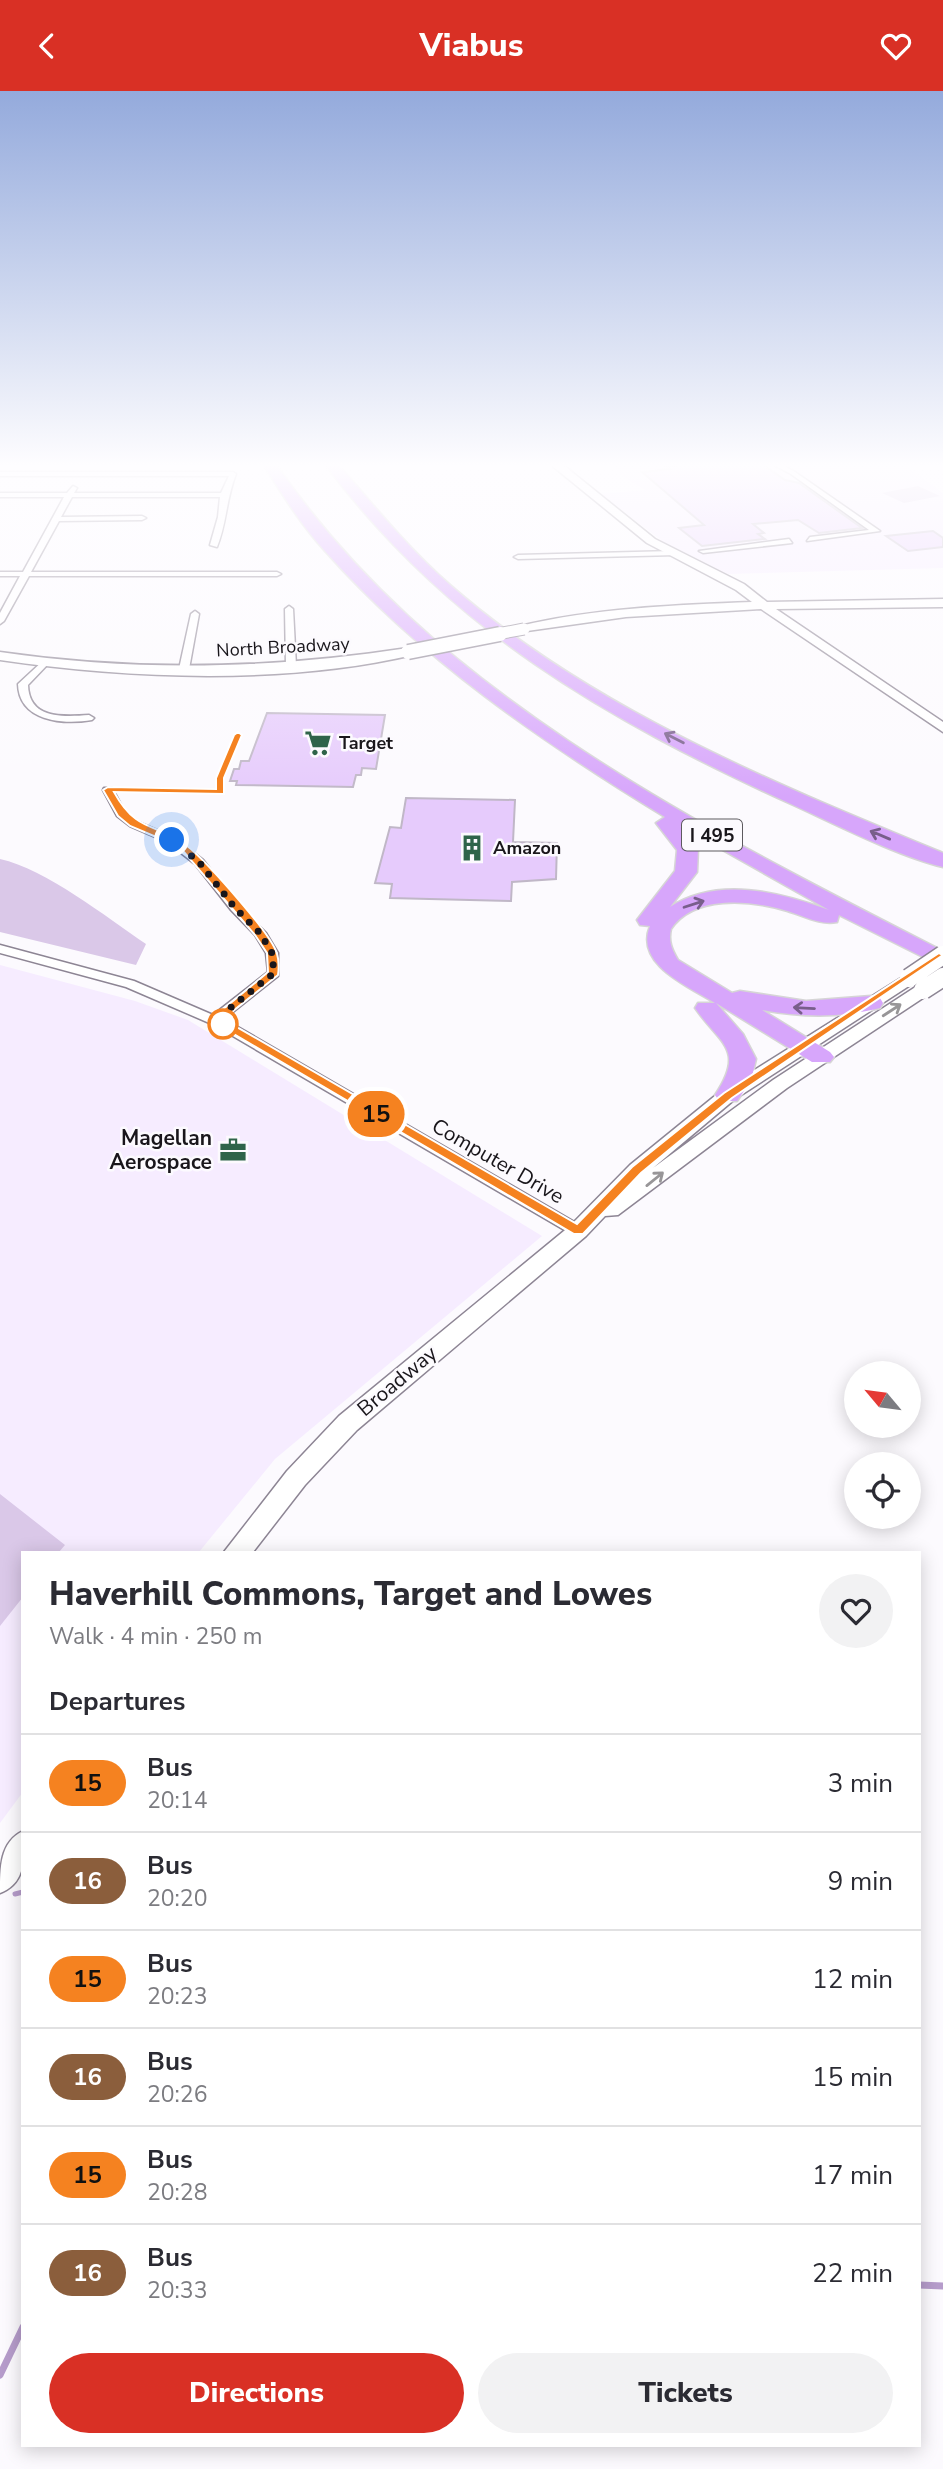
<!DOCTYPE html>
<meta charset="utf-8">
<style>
:root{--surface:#fff;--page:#f2f2f3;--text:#2b2b33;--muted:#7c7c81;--line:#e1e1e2;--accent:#d93025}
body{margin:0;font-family:"Nunito Sans",sans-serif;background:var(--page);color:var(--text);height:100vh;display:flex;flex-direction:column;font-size:26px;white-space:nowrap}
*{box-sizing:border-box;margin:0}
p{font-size:23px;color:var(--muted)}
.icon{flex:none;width:38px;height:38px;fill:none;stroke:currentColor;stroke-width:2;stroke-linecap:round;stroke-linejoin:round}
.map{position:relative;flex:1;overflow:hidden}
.drawer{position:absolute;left:21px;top:1460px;width:900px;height:896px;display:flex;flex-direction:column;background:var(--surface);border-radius:0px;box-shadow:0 4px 18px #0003}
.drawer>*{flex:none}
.badge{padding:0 14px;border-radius:23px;font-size:24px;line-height:46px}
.needle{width:46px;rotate:299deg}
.buttons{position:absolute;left:844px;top:1270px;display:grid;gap:14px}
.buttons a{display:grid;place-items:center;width:77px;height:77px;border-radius:50%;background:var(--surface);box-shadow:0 4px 18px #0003;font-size:35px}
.you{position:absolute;width:35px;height:35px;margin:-18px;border:5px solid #fff;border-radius:50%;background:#1a73e8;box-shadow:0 0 0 10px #1a73e833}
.map>.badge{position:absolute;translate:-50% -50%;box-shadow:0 0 0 4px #fff}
h2{padding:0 28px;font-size:26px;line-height:63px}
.round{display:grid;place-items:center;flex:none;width:74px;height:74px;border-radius:37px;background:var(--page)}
.overview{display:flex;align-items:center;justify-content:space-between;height:119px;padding:0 28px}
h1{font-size:33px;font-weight:800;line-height:52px}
.cta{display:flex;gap:14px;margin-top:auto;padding:14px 28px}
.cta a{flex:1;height:80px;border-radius:42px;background:var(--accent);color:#fff;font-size:28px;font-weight:800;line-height:80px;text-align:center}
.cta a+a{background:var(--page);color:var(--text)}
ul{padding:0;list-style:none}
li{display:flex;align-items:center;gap:21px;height:98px;padding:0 28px;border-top:2px solid var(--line)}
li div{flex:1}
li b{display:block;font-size:26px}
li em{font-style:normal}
li .badge{min-width:77px;font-weight:700;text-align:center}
header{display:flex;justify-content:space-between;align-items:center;height:91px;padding:0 28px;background:var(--accent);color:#fff;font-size:32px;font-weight:800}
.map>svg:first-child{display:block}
.built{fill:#f6ecff}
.green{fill:#dac8e8}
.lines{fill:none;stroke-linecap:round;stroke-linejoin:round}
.stream-far1{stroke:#b69ccb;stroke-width:5}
.stream{stroke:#b69ccb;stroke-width:7}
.building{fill:#e6cbfc;stroke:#c0b7c7;stroke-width:2}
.street-casing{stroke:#8d8594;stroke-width:3}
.secondary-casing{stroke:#8d8594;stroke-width:3}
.highway-casing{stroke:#d6d5d6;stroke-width:3}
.street{fill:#fff;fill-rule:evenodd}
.secondary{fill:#fff;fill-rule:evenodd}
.highway{fill:#d7a6fb;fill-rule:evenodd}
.secondary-bridge-far2-casing{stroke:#8d8594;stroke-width:13;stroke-linecap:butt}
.secondary-bridge-far1-casing{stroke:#8d8594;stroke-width:17;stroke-linecap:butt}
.secondary-bridge-casing{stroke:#8d8594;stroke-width:21;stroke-linecap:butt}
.secondary-bridge-far2{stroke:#fff;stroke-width:11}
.secondary-bridge-far1{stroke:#fff;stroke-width:14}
.secondary-bridge{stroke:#fff;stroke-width:18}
.oneway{stroke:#785e8b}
.oneway2{stroke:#989698}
.line{fill:#f58220;stroke:#fff;stroke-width:2}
.walk{stroke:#19161b;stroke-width:7;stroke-dasharray:0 12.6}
.stop-dot{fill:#fff;stroke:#f58220;stroke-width:3.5}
.labels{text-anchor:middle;stroke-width:5;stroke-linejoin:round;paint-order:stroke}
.far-street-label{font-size:18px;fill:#19161b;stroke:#fcfafe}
.far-poi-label{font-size:18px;font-weight:bold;fill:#19161b;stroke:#fcfafe;text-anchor:start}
.shield{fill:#fcfafe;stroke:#5d5a5f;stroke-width:2}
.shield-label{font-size:19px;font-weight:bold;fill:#19161b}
.poi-label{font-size:21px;font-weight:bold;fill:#19161b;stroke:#fcfafe;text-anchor:end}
.street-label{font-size:21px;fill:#19161b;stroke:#fcfafe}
</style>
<header><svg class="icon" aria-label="back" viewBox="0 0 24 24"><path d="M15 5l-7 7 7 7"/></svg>Viabus<svg class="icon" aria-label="heart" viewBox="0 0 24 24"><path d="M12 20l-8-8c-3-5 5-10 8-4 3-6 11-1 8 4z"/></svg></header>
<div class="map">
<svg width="943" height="2378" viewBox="0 0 943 2378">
<rect width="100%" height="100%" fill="#fcfafe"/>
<path class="built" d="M 612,373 L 903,373 L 943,402 L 943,477 L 728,483 L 665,452 L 600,403 L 645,399 L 622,385 Z
M 0,874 L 135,910 L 188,929 L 542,1145 L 275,1368 L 199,1461 L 23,1461 L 23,1701 L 0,1732 Z"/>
<path class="green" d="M 918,395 L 940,405 L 904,412 L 882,402 Z
M 0,768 C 46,778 106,826 146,853 L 136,874 L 0,841 Z
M 0,1403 L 65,1454 L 59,1461 L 23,1461 L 23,1506 L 0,1535 Z"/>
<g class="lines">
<path class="stream-far1" d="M 15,1803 L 23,1801"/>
<path class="stream" d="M 919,2194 L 943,2195
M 0,2284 L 23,2236"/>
</g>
<path class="building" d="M 674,373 L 762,373 L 785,389 L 799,392 L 862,437 L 819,442 L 798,429 L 753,433 L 764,442 L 758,443 L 765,448 L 702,455 L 679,437 L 704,434 L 642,381 L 670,378 L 667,376 L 676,375 Z
M 933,440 L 943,447 L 943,456 L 908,460 L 886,445 Z
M 267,622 L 385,624 L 376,678 L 362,677 L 361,684 L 356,684 L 353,696 L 236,694 L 237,690 L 230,690 L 234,678 L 239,678 L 241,670 L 249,670 Z
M 406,707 L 515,709 L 513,751 L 557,752 L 556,788 L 512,791 L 511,810 L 390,807 L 392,793 L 375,792 L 390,736 L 401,737 Z"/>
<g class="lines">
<g class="street-casing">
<path id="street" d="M 772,373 L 781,373 L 795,381 L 880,440 L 807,450 L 810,446 L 869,439 L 791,383 Z
M 0,381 L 233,381 L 236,383 C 226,408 227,431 217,456 L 210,454 L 218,426 L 220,406 L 72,406 L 61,426 L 142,425 L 146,427 L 142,429 L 59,430 L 31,481 L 277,481 L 281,483 L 277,485 L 29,485 L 4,530 L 0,533 L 0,522 L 20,485 L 0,485 L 0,481 L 23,481 L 64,406 L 0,406 L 0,402 L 67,402 L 73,395 L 77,397 L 74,402 L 221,402 L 229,385 L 0,385 Z
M 789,448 L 792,452 L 703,462 L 699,460 Z
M 673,460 L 676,464 L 518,468 L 514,466 L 518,464 Z
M 289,515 L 293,518 L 296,575 L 291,578 L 286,575 L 285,518 Z
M 195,520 L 199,523 L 189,578 L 184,581 L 179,578 L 191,523 Z
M 45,568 L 50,571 L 28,594 C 29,628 62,626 89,624 L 94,627 L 92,629 C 62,634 19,630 18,593 Z
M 104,697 L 112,697 L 125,721 L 138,731 L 175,747 L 203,769 L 239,815 L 266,842 L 278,862 L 278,885 L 224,928 L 583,1136 L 586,1140 L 583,1144 L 573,1144 L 214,934 L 126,896 L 0,862 L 0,854 L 134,890 L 213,924 L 268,881 L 266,862 L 255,844 L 231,819 L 195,773 L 167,751 L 130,735 L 117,725 L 103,699 Z"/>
</g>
<g class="secondary-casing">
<path id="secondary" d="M 550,373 L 562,373 L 655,448 L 744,493 L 767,511 L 943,508 L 943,516 L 776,518 L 943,631 L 943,641 L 761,518 L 626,526 L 520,541 L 520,535 C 595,517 675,514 752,511 L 736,499 L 647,452 Z
M 408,557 L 413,558 L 413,564 C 284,594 130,588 0,569 L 0,561 C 137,581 271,578 408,557 Z
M 909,882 L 918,887 L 915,891 L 735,1008 L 653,1077 L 773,989 L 917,895 L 929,895 L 932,899 L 929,903 L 787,997 L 618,1124 L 605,1125 L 586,1145 L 357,1339 L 305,1394 L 253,1461 L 224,1461 L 287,1380 L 339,1325 L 570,1135 L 630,1074 L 721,1000 Z
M 23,1740 C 23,1765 28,1791 0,1802 C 0,1776 0,1751 23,1740 Z"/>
</g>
<g class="highway-casing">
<path id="highway" d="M 263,373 L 276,373 C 431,602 703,737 943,860 L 943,876 L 839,824 L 837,831 C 820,835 800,823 784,819 C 749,809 694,804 671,838 C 668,850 672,859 678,869 L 732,902 L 740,900 L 806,910 L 871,905 L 880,907 L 883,912 L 880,917 C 842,927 800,926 762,919 L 830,961 L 834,966 L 830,971 L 812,971 L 716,912 L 743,943 L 756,968 L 751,990 L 737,1010 L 719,1010 L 715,1004 C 746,958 720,953 695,917 L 698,912 L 715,912 C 690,896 634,874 650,835 L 640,834 L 637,829 L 675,780 L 677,759 L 656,732 L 665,726 C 542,651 421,568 325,460 C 301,434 282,403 263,373 ZM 680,735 L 829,819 C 779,801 718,785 670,816 L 697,781 L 698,758 Z
M 325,373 L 338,373 C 374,415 409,458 450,494 C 592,618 771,691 943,762 L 943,776 C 897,765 835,733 791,713 C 607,629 448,538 325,373 Z"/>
</g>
<use href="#street" class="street"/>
<use href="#secondary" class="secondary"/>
<use href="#highway" class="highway"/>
<g class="secondary-bridge-far2-casing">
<path id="secondary-bridge-far2" d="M 492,544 L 524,538"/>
</g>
<g class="secondary-bridge-far1-casing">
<path id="secondary-bridge-far1" d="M 408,561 L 500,543"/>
</g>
<g class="secondary-bridge-casing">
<path id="secondary-bridge" d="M 909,887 L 943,864
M 923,899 L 943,886"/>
</g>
<use href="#secondary-bridge-far2" class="secondary-bridge-far2"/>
<use href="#secondary-bridge-far1" class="secondary-bridge-far1"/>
<use href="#secondary-bridge" class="secondary-bridge"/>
</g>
<defs><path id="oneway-shaft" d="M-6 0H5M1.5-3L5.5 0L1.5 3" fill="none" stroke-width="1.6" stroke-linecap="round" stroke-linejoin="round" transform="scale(1.75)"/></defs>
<g class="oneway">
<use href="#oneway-shaft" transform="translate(674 647) rotate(-153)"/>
<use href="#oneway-shaft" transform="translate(880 744) rotate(-157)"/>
<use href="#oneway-shaft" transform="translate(694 813) rotate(-18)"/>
<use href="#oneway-shaft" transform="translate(804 917) rotate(-177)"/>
</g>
<g class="oneway2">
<use href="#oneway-shaft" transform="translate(892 919) rotate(-33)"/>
<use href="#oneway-shaft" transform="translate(655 1088) rotate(-39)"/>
</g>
<linearGradient id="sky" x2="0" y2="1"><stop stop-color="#94aadc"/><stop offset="0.53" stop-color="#fefdff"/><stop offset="1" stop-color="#fefdff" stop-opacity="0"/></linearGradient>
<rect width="943" height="706" fill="url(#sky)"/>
<path class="line" d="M 238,641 L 242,644 L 224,687 L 224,703 L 114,701 C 139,746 160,730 191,758 C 209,774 272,843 277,863 C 279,869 279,879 278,884 L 223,928 L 577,1133 L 632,1076 L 724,1002 L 939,862 L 943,864 L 732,1007 L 641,1082 L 583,1143 L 574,1143 L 210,929 L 268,881 L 267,862 L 255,844 L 184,761 L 168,751 L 130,735 L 118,725 L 103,699 L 108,696 L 216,698 L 216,687 L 234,644 Z"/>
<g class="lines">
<path class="walk" d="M 172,749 L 199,771 L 235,817 L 260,842 L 272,862 L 274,882 L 215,929 L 223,933"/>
</g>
<defs>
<g id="supermarket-bare" transform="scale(2.1)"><path d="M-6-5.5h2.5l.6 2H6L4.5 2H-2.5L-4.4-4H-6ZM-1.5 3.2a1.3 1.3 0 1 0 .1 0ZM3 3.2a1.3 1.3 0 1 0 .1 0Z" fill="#2f644a" stroke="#fcfafe" stroke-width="2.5" paint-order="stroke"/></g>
<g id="building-bare" transform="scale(2.1)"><path d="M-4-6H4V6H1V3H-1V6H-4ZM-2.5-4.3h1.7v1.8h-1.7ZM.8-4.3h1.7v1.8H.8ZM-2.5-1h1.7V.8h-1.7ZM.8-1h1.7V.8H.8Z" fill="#2f644a" stroke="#fcfafe" stroke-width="2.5" paint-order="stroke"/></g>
<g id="office-bare" transform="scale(2.1)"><path d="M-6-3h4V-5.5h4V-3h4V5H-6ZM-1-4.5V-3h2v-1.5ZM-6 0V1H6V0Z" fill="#2f644a" stroke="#fcfafe" stroke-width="2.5" paint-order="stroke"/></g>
</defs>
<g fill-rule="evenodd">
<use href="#supermarket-bare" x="318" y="652"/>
<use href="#building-bare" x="472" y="757"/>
<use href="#office-bare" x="233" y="1059"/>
</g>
<circle class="stop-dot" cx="223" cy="933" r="14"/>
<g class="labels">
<g class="far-street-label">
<text transform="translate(283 556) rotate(-3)" y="6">North Broadway</text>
</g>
<g class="far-poi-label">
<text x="339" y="658">Target</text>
<text x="493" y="763">Amazon</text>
</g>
<rect class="shield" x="682" y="728.5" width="60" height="31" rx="5"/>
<g class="shield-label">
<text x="712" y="751">I 495</text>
</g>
<g class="poi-label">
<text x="212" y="1054">Magellan<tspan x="212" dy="24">Aerospace</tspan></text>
</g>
<g class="street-label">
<text transform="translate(498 1070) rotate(30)" y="7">Computer Drive</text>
<text transform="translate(397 1290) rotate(-40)" y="7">Broadway</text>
</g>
</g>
</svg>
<div class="buttons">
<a><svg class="needle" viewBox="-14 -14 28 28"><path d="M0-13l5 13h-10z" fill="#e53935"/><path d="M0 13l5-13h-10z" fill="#7c7c81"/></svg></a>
<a><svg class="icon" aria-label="locate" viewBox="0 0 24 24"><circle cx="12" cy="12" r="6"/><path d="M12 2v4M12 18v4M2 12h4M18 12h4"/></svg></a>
</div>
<div class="you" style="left:172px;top:749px"></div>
<b class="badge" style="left:376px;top:1023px;background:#f58220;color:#111">15</b>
<section class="drawer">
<div class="overview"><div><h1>Haverhill Commons, Target and Lowes</h1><p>Walk · 4 min · 250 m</p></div><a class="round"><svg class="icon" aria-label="heart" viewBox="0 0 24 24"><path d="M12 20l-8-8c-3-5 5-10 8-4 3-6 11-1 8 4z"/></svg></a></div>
<h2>Departures</h2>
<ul>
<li><span class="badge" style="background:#f58220;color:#111">15</span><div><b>Bus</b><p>20:14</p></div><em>3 min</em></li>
<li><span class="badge" style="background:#8b5e3c;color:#fff">16</span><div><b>Bus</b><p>20:20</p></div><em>9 min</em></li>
<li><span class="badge" style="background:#f58220;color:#111">15</span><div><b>Bus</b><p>20:23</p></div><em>12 min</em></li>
<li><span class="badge" style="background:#8b5e3c;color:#fff">16</span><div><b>Bus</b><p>20:26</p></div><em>15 min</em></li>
<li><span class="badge" style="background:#f58220;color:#111">15</span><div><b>Bus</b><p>20:28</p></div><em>17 min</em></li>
<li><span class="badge" style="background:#8b5e3c;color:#fff">16</span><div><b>Bus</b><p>20:33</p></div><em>22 min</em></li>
</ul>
<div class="cta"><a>Directions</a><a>Tickets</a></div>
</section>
</div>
